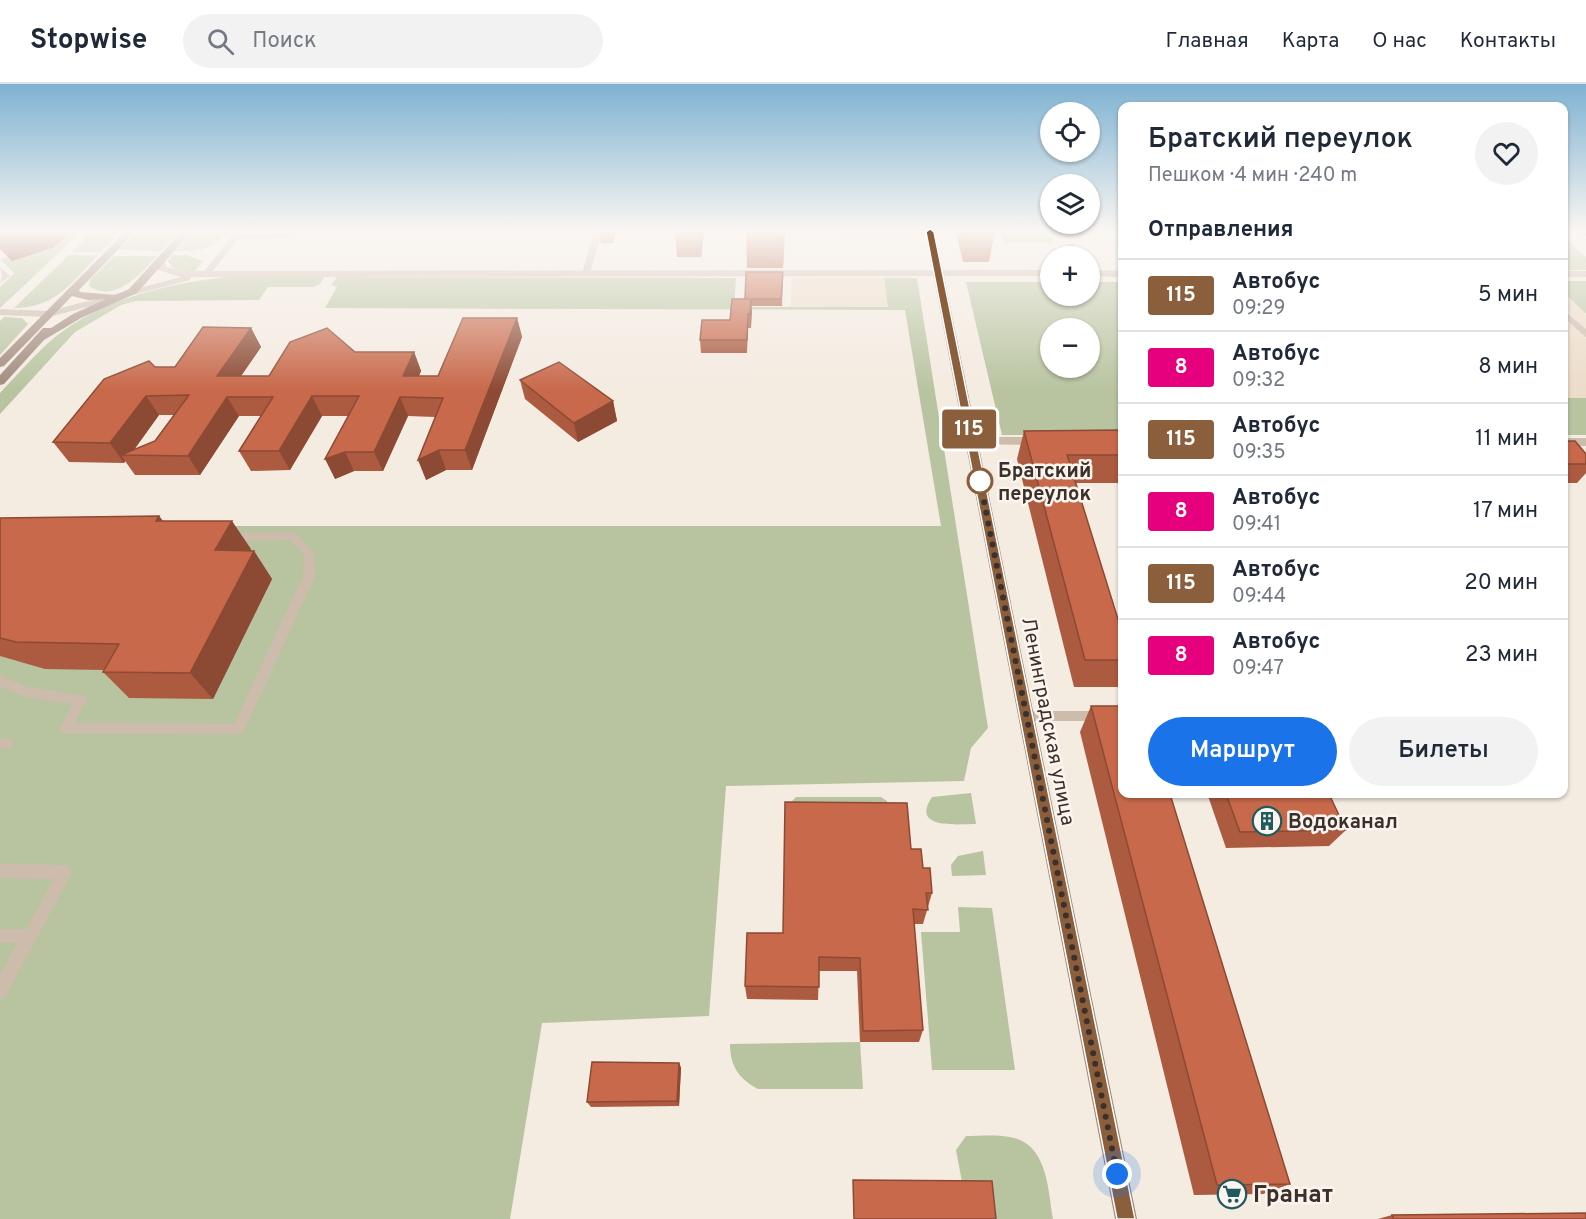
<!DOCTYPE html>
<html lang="ru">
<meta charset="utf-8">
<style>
:root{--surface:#fff;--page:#f2f2f3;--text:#1f2937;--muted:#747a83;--line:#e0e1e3;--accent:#1a73e8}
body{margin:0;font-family:Overpass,sans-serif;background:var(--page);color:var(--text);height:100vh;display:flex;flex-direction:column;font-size:22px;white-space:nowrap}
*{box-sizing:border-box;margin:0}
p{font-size:20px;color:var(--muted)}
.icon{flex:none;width:33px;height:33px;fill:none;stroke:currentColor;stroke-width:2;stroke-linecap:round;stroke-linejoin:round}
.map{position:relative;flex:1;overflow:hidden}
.drawer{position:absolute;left:1118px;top:18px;width:450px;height:696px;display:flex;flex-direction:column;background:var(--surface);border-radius:12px;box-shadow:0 2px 4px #0004}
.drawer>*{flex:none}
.badge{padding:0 12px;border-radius:4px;font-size:21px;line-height:39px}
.tools{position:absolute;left:1040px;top:18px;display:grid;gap:12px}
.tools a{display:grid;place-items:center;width:60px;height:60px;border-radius:50%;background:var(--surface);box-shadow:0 2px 4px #0004;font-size:30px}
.you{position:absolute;width:30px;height:30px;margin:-15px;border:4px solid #fff;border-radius:50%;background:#1a73e8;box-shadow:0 0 0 9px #1a73e833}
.map>.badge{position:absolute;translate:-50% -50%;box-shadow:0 0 0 3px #fff}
h2{padding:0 30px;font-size:22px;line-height:54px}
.round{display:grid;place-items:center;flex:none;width:63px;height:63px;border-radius:32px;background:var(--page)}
.summary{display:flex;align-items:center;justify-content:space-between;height:102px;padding:0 30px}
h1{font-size:28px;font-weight:600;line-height:45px}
.cta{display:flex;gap:12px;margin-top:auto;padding:12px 30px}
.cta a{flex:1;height:69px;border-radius:36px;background:var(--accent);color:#fff;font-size:24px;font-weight:600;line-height:69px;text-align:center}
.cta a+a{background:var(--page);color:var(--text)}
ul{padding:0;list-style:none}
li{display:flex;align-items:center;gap:18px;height:72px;padding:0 30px;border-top:2px solid var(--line)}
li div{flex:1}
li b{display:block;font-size:22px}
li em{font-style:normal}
li .badge{min-width:66px;font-weight:700;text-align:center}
header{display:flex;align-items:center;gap:36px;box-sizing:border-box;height:84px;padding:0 30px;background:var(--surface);border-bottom:2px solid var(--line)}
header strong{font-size:28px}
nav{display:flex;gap:33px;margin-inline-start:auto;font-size:21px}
.search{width:420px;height:54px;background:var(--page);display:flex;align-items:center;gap:15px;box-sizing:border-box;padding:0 21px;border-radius:33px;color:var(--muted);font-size:22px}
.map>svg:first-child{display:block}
.green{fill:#b8c4a0;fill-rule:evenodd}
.plaza{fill:#ecdcc8}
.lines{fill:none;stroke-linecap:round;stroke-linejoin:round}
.lane{fill:#cdbbac;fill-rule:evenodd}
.street{fill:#cdbbac;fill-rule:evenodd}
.secondary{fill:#a18a7d;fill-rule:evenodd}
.wall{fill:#ac5a40;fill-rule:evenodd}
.shaded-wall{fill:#8c4a34}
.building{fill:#c8694b;stroke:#8c4a34;stroke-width:1.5}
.line{fill:#8b5e3c;stroke:#fff;stroke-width:1.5}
.walk{stroke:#3b302b;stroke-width:6;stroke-dasharray:0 10.8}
.stop-dot{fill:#fff;stroke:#8b5e3c;stroke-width:3}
.labels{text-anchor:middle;stroke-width:5;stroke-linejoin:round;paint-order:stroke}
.stop-label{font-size:20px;font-weight:bold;fill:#3b302b;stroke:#fbf5ee;text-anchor:start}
.street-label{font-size:20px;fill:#3b302b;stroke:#fbf5ee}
.poi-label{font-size:20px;font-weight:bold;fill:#3b302b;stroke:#fbf5ee;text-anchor:start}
.near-poi-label{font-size:24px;font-weight:bold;fill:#3b302b;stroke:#fbf5ee;text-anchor:start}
</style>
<header>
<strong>Stopwise</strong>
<div class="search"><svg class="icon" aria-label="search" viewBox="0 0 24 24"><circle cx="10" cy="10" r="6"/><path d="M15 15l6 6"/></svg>Поиск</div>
<nav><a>Главная</a><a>Карта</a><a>О нас</a><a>Контакты</a></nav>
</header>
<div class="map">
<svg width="1586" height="1135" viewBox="0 0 1586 1135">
<rect width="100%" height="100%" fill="#f4ebe1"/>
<path class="green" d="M 71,148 L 81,148 L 0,224 L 0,203 L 14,189 L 0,175 L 54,163 Z
M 137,148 L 179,148 L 161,167 L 118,166 Z
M 192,148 L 228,148 C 213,166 198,167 175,167 Z
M 1000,148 C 1016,148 1048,141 1055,159 L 1004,159 Z
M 90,150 L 110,150 L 113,155 L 101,168 L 72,168 Z
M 1563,152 L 1586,173 L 1586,186 L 1563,186 Z
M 69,171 L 98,171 C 72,198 56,224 14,224 Z
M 172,171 L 186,171 L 203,177 L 195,187 C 185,187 173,188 168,177 Z
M 114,172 L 157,172 C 141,189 115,220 89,202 L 90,196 Z
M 236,192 L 325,192 L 320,200 L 314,203 L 268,203 L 259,216 L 136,217 L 121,221 L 75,248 L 0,330 L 0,309 C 18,290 35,270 55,253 C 105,213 174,198 236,192 Z
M 337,193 L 736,194 L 734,223 L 887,223 L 884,194 L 917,194 L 988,644 L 971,664 L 964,697 L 726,702 L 709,932 L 542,939 L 510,1135 L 0,1135 L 0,442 L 941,442 L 905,226 L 325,224 L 337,203 L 331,201 Z
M 1563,197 L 1586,197 L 1586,230 L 1563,208 Z
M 966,198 L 1050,198 L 1050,212 L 1089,212 L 1089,198 L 1122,198 L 1122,351 L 1002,351 ZM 1050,244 L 1089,244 L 1089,284 L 1050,284 Z
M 4,233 L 22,234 L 28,240 L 0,271 L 0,237 Z
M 1563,314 L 1586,314 L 1586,351 L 1563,351 Z
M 971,709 L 976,740 C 958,740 910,746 932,713 Z
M 796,713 L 881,713 L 887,717 L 888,723 L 787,722 Z
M 983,767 L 986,791 L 952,792 L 951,781 L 958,772 Z
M 958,823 L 992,824 L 1015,986 L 932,986 L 921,848 L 960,848 Z
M 860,958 L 863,1005 L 758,1005 C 739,995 730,982 730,960 Z
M 966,1052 C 981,1052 999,1050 1014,1054 C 1048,1063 1048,1107 1053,1135 L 994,1135 L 962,1098 L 956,1066 Z"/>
<path class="plaza" d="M 791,194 L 884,194 L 888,223 L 791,223 Z
M 1563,208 L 1586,230 L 1586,314 L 1563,314 Z"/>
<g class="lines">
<path class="lane" d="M 594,148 L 602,148 L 590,189 L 586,191 L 582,189 Z
M 839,148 L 930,148 L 934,150 L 930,152 L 842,152 L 838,150 Z
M 287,150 L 290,150 L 290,154 L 238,155 L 209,192 L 202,190 L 233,151 Z
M 1068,160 L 1074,160 L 1079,172 L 1073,172 L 1067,162 Z
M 0,183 L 10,192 L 0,199 L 2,192 Z
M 1563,226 L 1586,245 L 1586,253 L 1563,233 Z
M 292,448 L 296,449 L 314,469 L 315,492 L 243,649 L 238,650 L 66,649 L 61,648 L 60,644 L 73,620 L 25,613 L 0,602 L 0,591 L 27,603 L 85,612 L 87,616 L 75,639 L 234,640 L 303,492 L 304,470 L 289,456 L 226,457 L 221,453 L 226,449 Z
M 1026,627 L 1122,627 L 1122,637 L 1026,637 L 1022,636 L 1020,632 L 1022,628 Z
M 0,654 L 12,655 L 14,659 L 12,663 L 0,664 Z
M 0,780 L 65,781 L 70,783 L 72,788 L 6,912 L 0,914 L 0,891 L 17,859 L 0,859 L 0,845 L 26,845 L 54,795 L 0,794 Z"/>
<path class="street" d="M 158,173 L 164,173 L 166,183 L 184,187 L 1050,186 L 1050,192 L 191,193 L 190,196 L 49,233 L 0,231 L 0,225 L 49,227 L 181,193 L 158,186 Z
M 1089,186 L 1122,187 L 1122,193 L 1089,192 Z
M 1563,187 L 1586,187 L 1586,193 L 1563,193 Z
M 971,353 L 1040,353 L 1046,357 L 1040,361 L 967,360 L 967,354 Z
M 1563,354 L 1586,354 L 1586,362 L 1563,362 Z"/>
<path class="secondary" d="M 125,148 L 135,148 L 79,206 L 80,208 L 116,211 L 129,205 L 181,148 L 191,148 L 137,209 L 81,234 L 44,256 L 4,300 L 0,301 L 0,291 L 43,244 L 51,244 L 73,230 L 106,215 L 88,216 L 72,212 L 4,282 L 0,283 L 0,274 Z
M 925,148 L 935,148 L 1137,1135 L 1115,1135 Z
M 1580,148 L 1586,148 L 1586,152 L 1581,150 Z"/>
</g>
<path class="wall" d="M 0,148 L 71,148 L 54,163 L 12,177 L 0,165 Z
M 599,148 L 616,148 L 613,159 L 601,159 Z
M 675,148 L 704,148 L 701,173 L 677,173 Z
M 746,148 L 785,148 L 783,184 L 747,184 Z
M 956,148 L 993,148 L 994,151 L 989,178 L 963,178 Z
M 783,195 L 782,222 L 751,222 L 751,244 L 748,244 L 747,269 L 701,269 L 700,256 L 730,236 L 745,215 Z
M 517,234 L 522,253 L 472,386 L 446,386 L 426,396 L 435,333 L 408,332 L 383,387 L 354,387 L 335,395 L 349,332 L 322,332 L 290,386 L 251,387 L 239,367 L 261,332 L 239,332 L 200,391 L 135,391 L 125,377 L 124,379 L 69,378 L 53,358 L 155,283 L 175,283 L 251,244 L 261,263 L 241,292 L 269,292 L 355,268 L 414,268 L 421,287 L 419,292 L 438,292 ZM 159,331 L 174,331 L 155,357 L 134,366 Z
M 520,296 L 613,317 L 617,337 L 578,358 L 525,315 Z
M 1122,346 L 1122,399 L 1075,399 L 1122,548 L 1122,595 L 1118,603 L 1074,603 L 1017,375 L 1024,347 Z
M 1563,357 L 1586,370 L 1586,389 L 1577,399 L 1563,399 Z
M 159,432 L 163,437 L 251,465 L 250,467 L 254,467 L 272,495 L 213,615 L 129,614 L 103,588 L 104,586 L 45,585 L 0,572 L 0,434 Z
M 1091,622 L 1290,1100 L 1263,1110 L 1194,1111 L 1080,648 Z
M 1209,710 L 1329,710 L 1346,746 L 1329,762 L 1226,764 L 1208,712 Z
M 923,784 L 932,809 L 923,840 L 914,840 L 923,946 L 919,958 L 860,958 L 857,887 L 819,887 L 818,916 L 747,915 L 745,902 L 783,849 Z
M 679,979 L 681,984 L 679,1022 L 591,1023 L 587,1018 Z
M 1392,1131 L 1586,1135 L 1378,1135 Z"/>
<path class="shaded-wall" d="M 0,148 L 71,148 L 54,163 L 12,177 L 0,161 Z
M 611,148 L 616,148 L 613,159 Z
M 699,148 L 704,148 L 701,173 Z
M 783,148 L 785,148 L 783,184 Z
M 751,215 L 752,228 L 751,244 L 750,230 Z
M 517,234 L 522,253 L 472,386 L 465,366 Z
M 251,244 L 261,263 L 228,311 L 217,292 Z
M 414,268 L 421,287 L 410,311 L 403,292 Z
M 146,312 L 159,331 L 130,371 L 121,371 L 125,377 L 124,379 L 110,359 Z
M 312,312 L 322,332 L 290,386 L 279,367 Z
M 227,313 L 239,332 L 200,391 L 188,372 Z
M 400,313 L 408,332 L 383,387 L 374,368 Z
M 613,317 L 617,337 L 578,358 L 574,339 Z
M 439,366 L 446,386 L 426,396 L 418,376 Z
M 345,368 L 354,387 L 335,395 L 325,375 Z
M 159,432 L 180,460 L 156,437 Z
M 232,437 L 251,465 L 235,494 L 215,466 Z
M 254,467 L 272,495 L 213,615 L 190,589 Z
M 679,979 L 681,984 L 679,1022 L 677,1017 Z"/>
<path class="building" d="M 966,148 L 993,148 L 994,151 L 967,151 Z
M 746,188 L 783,188 L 781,215 L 745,215 Z
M 732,215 L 751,215 L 750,230 L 748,230 L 747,256 L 700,256 L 702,236 L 730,236 Z
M 463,234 L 517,234 L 465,366 L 439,366 L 418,376 L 443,314 L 400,313 L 374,368 L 345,368 L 325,375 L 359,312 L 312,312 L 279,367 L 239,367 L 273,313 L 227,313 L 188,372 L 121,371 L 155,357 L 189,311 L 146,312 L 110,359 L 53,358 L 104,295 L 149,277 L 155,283 L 175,283 L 203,243 L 251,244 L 217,292 L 269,292 L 290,258 L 327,244 L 355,268 L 414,268 L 403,292 L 438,292 Z
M 559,278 L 613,317 L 574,339 L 520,296 Z
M 1122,346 L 1122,371 L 1067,371 L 1122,548 L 1122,576 L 1085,576 L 1024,347 Z
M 1563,357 L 1575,357 L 1586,370 L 1586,380 L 1563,380 Z
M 159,432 L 156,437 L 232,437 L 215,466 L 254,467 L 190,589 L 103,588 L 119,560 L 16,558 L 0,554 L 0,434 Z
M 1091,622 L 1122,622 L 1122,710 L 1170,710 L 1290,1100 L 1217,1101 Z
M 1226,710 L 1329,710 L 1346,746 L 1240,748 Z
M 785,718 L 907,719 L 911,765 L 921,765 L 923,784 L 930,784 L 932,809 L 926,809 L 928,826 L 913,825 L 923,946 L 863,947 L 860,874 L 819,873 L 819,903 L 745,902 L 747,849 L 783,849 Z
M 592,978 L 679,979 L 677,1017 L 587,1018 Z
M 853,1096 L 992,1097 L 996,1135 L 854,1135 Z
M 1586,1129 L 1586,1135 L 1394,1135 L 1392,1131 Z"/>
<linearGradient id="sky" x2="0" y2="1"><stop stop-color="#7eb2d2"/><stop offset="0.48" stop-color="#faf6f2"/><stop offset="1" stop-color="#faf6f2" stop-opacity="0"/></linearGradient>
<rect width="1586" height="306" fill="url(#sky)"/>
<path class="line" d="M 930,145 L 934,148 L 1135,1135 L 1117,1135 L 926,148 Z"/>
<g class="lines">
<path class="walk" d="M 980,397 L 1117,1090"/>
</g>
<defs>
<g id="building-ring" transform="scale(1.5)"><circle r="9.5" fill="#fbf5ee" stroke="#1f5a5e" stroke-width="1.5"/><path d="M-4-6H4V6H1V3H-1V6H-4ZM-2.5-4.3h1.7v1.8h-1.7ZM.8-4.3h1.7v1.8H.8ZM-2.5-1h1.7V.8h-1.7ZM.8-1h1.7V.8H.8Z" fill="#1f5a5e"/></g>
<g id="supermarket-ring" transform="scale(1.5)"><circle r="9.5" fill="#fbf5ee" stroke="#1f5a5e" stroke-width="1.5"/><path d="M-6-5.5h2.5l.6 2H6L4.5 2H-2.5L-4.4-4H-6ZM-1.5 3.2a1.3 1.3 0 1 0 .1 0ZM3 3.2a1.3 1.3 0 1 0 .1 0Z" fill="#1f5a5e"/></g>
</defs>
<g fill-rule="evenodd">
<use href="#building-ring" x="1267" y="737"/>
<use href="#supermarket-ring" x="1232" y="1110"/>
</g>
<circle class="stop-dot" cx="980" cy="397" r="12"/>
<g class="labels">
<g class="stop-label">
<text x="998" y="393">Братский<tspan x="998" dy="23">переулок</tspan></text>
</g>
<g class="street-label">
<text transform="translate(1049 637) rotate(79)" y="7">Ленинградская улица</text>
</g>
<g class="poi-label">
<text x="1288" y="744">Водоканал</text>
</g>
<g class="near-poi-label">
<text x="1253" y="1118">Гранат</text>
</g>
</g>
</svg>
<div class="tools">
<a><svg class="icon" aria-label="locate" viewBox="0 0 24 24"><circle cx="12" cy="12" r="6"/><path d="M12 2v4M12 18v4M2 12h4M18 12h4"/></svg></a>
<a><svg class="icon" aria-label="layers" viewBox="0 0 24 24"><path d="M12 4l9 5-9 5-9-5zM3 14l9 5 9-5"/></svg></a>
<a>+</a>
<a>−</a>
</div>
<div class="you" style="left:1117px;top:1090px"></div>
<b class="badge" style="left:969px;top:345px;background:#8b5e3c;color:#fff">115</b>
<section class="drawer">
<div class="summary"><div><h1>Братский переулок</h1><p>Пешком · 4 мин · 240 m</p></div><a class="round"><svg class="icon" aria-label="heart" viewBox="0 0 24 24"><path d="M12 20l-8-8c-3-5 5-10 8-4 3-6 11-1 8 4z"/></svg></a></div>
<h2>Отправления</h2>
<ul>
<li><span class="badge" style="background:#8b5e3c;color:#fff">115</span><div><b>Автобус</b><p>09:29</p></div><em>5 мин</em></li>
<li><span class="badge" style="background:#e6007e;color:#fff">8</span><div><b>Автобус</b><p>09:32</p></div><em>8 мин</em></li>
<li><span class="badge" style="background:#8b5e3c;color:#fff">115</span><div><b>Автобус</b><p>09:35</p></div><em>11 мин</em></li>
<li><span class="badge" style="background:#e6007e;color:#fff">8</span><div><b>Автобус</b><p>09:41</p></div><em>17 мин</em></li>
<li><span class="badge" style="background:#8b5e3c;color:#fff">115</span><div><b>Автобус</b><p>09:44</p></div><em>20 мин</em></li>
<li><span class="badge" style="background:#e6007e;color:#fff">8</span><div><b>Автобус</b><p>09:47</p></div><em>23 мин</em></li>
</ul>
<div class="cta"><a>Маршрут</a><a>Билеты</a></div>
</section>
</div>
